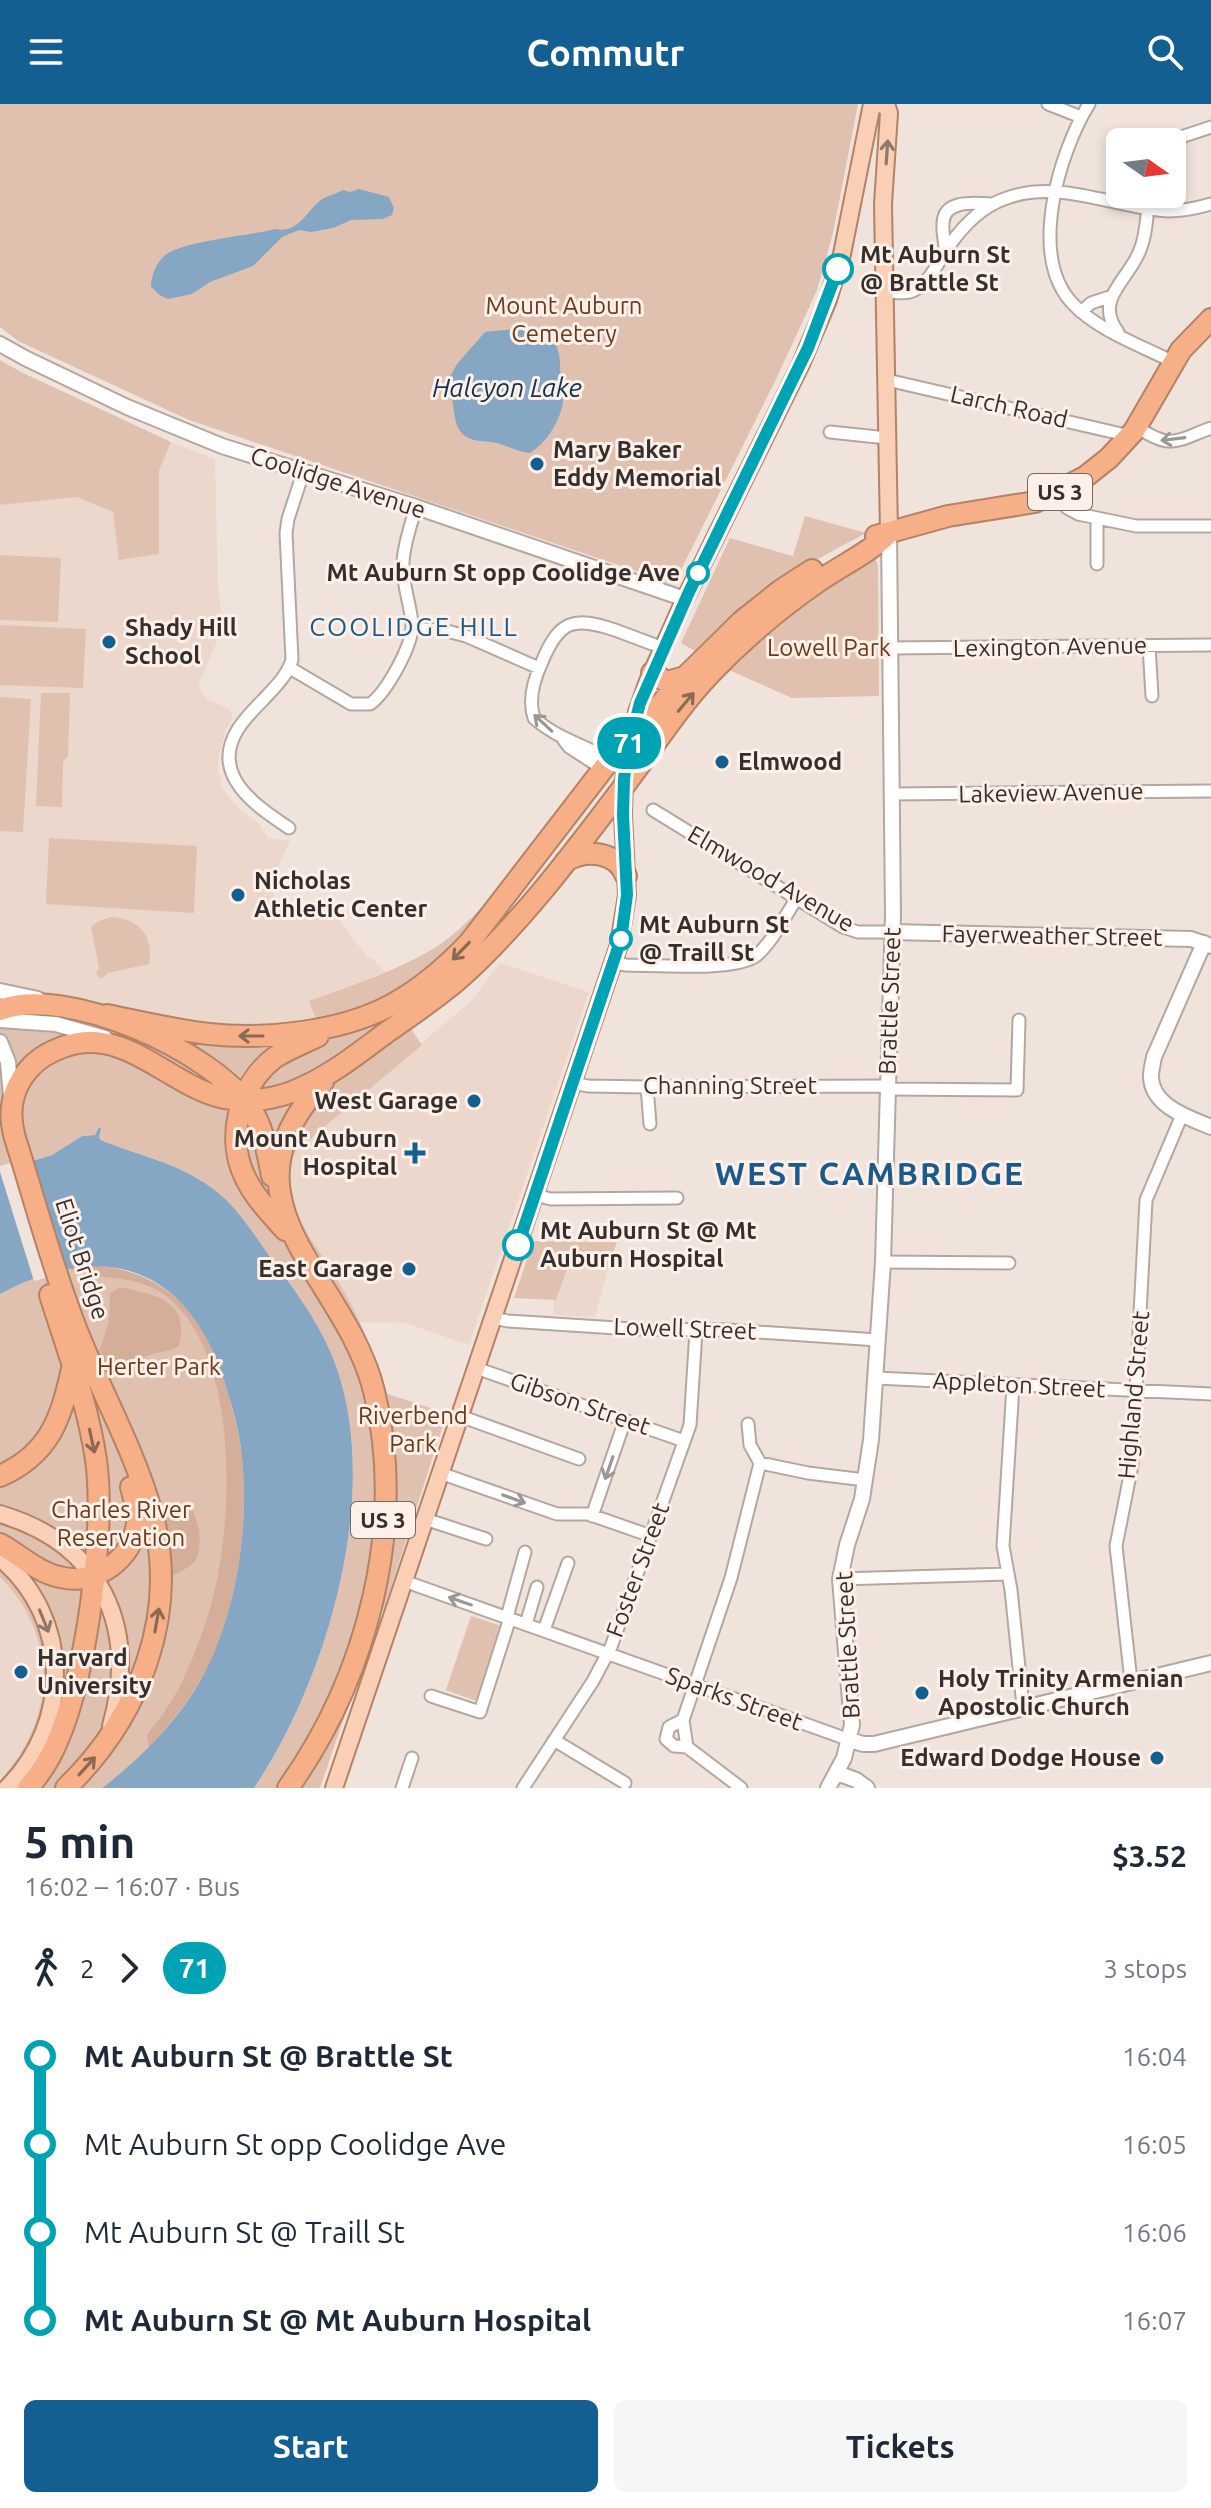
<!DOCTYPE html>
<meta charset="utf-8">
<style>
:root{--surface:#fff;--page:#f6f6f7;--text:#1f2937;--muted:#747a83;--accent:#135f92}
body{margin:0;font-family:Ubuntu,sans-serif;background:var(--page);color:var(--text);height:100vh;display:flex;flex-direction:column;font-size:30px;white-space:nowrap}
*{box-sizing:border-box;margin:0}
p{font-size:26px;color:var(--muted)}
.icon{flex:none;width:44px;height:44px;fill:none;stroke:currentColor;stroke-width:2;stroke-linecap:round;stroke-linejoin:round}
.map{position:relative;height:1684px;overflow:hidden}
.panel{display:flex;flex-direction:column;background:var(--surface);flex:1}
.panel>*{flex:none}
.badge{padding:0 16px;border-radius:26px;font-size:28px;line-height:52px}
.needle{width:52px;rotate:104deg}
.controls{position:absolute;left:1106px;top:24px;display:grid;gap:16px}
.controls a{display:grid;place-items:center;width:80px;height:80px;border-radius:12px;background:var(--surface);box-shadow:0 4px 12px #0003;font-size:40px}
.map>.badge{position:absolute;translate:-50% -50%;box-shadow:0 0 0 4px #fff}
.legs{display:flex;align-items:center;gap:12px;height:88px;padding:0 24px;font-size:26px}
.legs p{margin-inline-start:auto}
.headline{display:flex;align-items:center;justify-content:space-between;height:136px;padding:0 24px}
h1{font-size:44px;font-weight:600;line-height:60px}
.primary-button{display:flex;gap:16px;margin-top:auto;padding:16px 24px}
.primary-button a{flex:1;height:92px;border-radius:12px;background:var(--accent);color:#fff;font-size:32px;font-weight:600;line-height:92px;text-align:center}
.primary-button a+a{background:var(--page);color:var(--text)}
ul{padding:0 24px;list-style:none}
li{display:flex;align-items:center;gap:28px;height:88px;font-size:30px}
li i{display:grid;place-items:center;width:12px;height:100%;margin:0 10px;background:currentColor}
li i::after{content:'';width:20px;height:20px;margin:-10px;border:6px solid;border-radius:50%;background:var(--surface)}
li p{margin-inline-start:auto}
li:first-child i{background:linear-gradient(#0000 50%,currentColor 0)}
li:last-child i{background:linear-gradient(currentColor 50%,#0000 0)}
header{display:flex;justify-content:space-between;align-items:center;height:104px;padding:0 24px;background:var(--accent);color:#fff;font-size:36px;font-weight:600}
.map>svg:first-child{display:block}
.built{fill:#ebd7cb}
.green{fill:#e0c1af}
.forest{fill:#d4ae98}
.water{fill:#86a7c3}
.pier{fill:#f0e3dc}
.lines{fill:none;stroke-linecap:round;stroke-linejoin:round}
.street-casing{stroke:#b4a7a0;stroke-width:15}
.secondary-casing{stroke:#b4a7a0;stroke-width:18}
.primary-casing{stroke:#b28367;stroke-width:20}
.highway-casing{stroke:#b28367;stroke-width:24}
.street{stroke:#fff;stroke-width:11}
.secondary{stroke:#fff;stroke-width:14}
.primary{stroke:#facfb6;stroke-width:16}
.highway{stroke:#f6af86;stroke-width:20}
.oneway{stroke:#8e786b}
.oneway2{stroke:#9a9896}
.oneway3{stroke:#8c6955}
.line-1-casing{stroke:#fff;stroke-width:18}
.line-1{stroke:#00a3b4;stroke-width:12}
.stop-1-dot{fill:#fff;stroke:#00a3b4;stroke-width:4}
.poi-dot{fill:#135f92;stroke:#fef0e9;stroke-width:3}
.labels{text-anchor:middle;stroke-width:6;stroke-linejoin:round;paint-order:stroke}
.shield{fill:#fef0e9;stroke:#716a65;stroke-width:2}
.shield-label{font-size:22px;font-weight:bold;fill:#35302d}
.stop-label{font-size:24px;font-weight:bold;fill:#35302d;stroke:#fef0e9;text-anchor:start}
.park-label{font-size:24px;fill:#6d3a1a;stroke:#fef0e9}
.street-label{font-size:24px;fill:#35302d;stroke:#fef0e9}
.poi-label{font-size:24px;font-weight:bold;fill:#35302d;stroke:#fef0e9;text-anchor:start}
.water-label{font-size:26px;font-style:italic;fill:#0c3451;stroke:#fef0e9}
.neighbourhood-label{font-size:26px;letter-spacing:2px;fill:#195c8b;stroke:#fef0e9}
.district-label{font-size:32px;font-weight:bold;letter-spacing:2px;fill:#195c8b;stroke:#fef0e9}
</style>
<header><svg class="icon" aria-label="menu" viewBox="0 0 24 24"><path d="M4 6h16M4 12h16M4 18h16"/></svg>Commutr<svg class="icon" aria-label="search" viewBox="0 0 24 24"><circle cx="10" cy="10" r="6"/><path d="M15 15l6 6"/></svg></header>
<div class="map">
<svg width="1211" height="1684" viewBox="0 0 1211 1684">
<rect width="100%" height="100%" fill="#f0e3dc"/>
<path class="built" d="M 171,338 L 215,355 L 218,485 L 223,523 L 198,582 L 207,595 L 229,605 L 233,614 L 226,625 L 219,652 L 218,665 L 223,685 L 239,705 L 259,720 L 268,735 L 290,736 L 277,765 L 274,778 L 275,808 L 318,797 L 335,810 L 368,854 L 370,853 L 386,868 L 309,897 L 317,917 L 271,923 L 212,921 L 0,880 L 0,401 L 77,393 L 113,408 L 158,450 L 159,367 Z
M 500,859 L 589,888 L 469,1241 L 405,1219 L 359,1218 L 340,1179 L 304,1127 L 294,1106 L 290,1090 L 292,1056 L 298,1045 L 471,897 Z
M 568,1163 L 608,1164 L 595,1213 L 553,1211 L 554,1196 L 557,1195 Z
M 0,1473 L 13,1486 L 30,1514 L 41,1545 L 43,1575 L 41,1599 L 31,1631 L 22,1650 L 0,1675 Z"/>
<path class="green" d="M 0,0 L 858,0 L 833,129 L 817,186 L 779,269 L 674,480 L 189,316 L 18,237 L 0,223 Z
M 0,256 L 21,268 L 171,338 L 159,367 L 159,450 L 119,456 L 113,408 L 77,393 L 0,401 Z
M 805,412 L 866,429 C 804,462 743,495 695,547 L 681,539 L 730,434 L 793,452 Z
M 0,451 L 61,454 L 58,518 L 0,516 Z
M 872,455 L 876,456 L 878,462 L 879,592 L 792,594 L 729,566 C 772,522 820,487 872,455 Z
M 0,521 L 86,525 L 83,584 L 0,581 Z
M 41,589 L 70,589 L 68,652 L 63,658 L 62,703 L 36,702 Z
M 0,593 L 31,595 L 23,728 L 0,727 Z
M 49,734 L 197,742 L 194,809 L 46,800 Z
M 502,783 L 447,855 L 391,895 L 422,941 L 298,1045 C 291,1054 290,1063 290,1074 C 290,1117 320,1144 340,1180 C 360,1214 375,1251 384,1289 L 447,1309 L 384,1505 L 380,1509 L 320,1684 L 254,1684 C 327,1576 382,1390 336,1262 C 321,1220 296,1188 270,1153 C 253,1129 236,1101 212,1084 C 177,1058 138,1052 101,1036 L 99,1034 L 101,1024 L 99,1023 L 95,1031 L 82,1032 L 52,1051 L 0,1067 L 0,880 L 212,921 L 271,923 L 317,917 L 309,897 C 354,880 402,866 442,839 C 464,823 483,802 502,783 Z
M 112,813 C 140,815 154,833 149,860 L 108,869 L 101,875 L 96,870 L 99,864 L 91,822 L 101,816 Z
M 533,1137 L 617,1138 L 608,1164 L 568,1163 L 556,1196 L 514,1194 Z
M 67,1164 L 115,1164 L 180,1197 L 218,1257 L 241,1437 L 164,1627 L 140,1654 L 102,1684 L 0,1684 L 0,1676 C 56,1616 59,1532 0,1473 L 0,1190 L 28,1175 Z
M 471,1512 L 502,1522 L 476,1597 L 446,1586 Z"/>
<path class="forest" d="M 92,1161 C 173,1167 210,1219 229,1293 C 234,1312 240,1332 242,1352 C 248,1413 240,1480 219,1538 C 204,1578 177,1613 149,1644 L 147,1631 C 153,1622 160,1615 165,1607 C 184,1581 202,1532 211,1501 C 234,1418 241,1249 165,1191 C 136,1169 98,1178 67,1164 Z
M 119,1183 C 155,1191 190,1195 179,1242 C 170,1248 162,1247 152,1250 C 136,1255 125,1267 109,1271 L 99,1248 L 109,1218 L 110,1190 Z
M 174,1404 L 193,1407 C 199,1420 204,1445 194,1458 C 189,1464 179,1468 172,1472 L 165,1411 Z"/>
<path class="water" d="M 359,85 L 389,93 L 394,104 L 392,111 L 383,115 L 351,116 L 333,124 L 311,128 L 299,126 L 282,133 L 253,162 L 210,178 L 192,190 L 168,195 L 161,192 L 151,183 C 151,171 157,156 168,149 C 191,136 247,132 276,125 C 300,130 307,104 324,94 C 330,91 336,90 343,86 L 350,88 Z
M 533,223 C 564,237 559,251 561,280 C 561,285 563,292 563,298 C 560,318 546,339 530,349 C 518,348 510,343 500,340 C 485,335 464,341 457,321 C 452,307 454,292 447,278 L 457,260 L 485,228 Z
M 99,1023 L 101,1024 L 99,1034 L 101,1036 C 138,1052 177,1058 212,1084 C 236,1101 253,1129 270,1153 C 296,1188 321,1220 336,1262 C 382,1390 327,1576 254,1684 L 102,1684 C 152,1646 196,1598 218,1539 C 240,1482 248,1413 242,1353 C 240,1332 235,1313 229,1293 C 197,1171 114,1129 0,1190 L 0,1067 L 52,1051 L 82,1032 L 95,1031 Z"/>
<path class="pier" d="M 32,1053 L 68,1168 L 34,1177 L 0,1068 L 0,1062 Z"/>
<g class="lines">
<g class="street-casing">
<path id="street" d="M 1048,0 L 1081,13
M 1089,0 C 1059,49 1028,151 1072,199 C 1097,226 1140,241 1173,258
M 1172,40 L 1184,32 L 1211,23
M 945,146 C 945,137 942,128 943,119 C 944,95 975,99 992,100
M 885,188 C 893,188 903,190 910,188 C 930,181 938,157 949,142 C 963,122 982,103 1004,95 C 1058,74 1114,104 1168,107 C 1183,107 1197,104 1211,100
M 1081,208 L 1091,199 L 1112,192
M 1118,228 C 1093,195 1129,176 1140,146 C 1147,129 1147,108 1149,90
M 887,276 L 1130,332
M 1137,323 C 1171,346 1176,337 1211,324
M 830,328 L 887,334
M 1060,388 L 1067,404 L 1078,410 L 1136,422 L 1211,422
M 1097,414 L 1097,460
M 413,524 L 447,527 L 466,532 L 539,564
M 1149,542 L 1152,592
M 889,544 L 1211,541
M 290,564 L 351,600 L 370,600 C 387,588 414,539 412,519 C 410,498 402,480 403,458 C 404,439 411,421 416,403
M 563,635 L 569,643 L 603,665
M 610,656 C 584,641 556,634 534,614 C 528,596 534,575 542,558 C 559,516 574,512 615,526 C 631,532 647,538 663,544
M 892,690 L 1211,687
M 653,706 L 843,823 L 858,828 L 893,828
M 289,724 C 256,702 209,671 238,625 C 245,614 254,605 263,596 C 274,584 287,572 292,556 L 286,429 L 288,415 L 303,369
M 613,859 L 626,861 C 654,861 737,868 757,851 C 773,837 785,812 797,794
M 572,979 L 588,982 L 647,983 L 888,982
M 647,983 L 650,1020
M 888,985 L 1017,986 L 1019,916
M 535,1091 L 551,1095 L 677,1094
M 883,1158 L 1009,1159
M 493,1214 L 508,1217 L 632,1225 L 728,1226 L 878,1236
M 476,1264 L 684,1337
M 876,1274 L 1211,1290
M 1013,1282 L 1003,1442 L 1011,1486 L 1023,1602
M 460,1312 L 579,1355
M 748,1320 L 750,1341 L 760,1359
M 440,1369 L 557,1410 L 588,1410 L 651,1432
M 592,1412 L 625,1316
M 425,1415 L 486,1435
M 840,1475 L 1008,1470
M 404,1477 L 850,1636
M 507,1513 L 525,1448
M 526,1520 L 537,1483
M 544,1526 L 568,1459
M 1131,1577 L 1116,1442 L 1132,1361 L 1146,1096 L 1182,1011
M 431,1592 L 480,1608 L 510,1514
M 683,1616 L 669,1623 L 666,1635 L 674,1642 L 687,1643
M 554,1636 L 625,1679
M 402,1684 L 412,1654
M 523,1684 L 593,1577 L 611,1543 L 690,1321 L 696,1227
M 741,1684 L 687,1643 L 683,1616 L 731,1474 L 760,1359 L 808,1369 L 865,1376"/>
</g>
<g class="secondary-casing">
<path id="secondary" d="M 0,240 L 25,254 L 127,303 L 222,342 L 416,403 L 685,495
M 893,828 L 1191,835 L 1211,842
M 1204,839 L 1154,953 C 1153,959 1151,966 1151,972 C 1151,1002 1189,1014 1211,1023
M 0,887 L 38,895
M 0,916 L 56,920 L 105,934
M 0,938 L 8,958 L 11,993
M 850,1636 L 863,1640 L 874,1640 L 1211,1559
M 837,1669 L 856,1676 L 867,1684
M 828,1684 L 844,1654 L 852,1621 L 840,1475 L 847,1441 L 862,1395 L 871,1336 L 883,1158 L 893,810 L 889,429"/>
</g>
<g class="primary-casing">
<path id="primary" d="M 881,0 L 887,3 L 889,9 L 883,100 L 889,429
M 0,1410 C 101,1440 139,1522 111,1622
M 0,1454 C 72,1514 72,1619 7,1684
M 334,1684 L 619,841 L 627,791 L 623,711 L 624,676 L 637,608 L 648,577 L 685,495 L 801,260 L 828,196 L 842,150 L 872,0"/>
</g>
<g class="highway-casing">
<path id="highway" d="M 876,432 L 948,412 L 1035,398 L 1085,373 L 1109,354 L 1134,327 L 1181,246 L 1211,215
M 652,569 L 667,578 L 685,573
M 566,757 C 586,745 617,747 626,772
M 0,906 C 66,880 210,947 249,1002 C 264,1023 267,1048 272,1072
M 107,911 C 141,918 175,926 209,930 C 266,936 343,928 393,900 C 422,884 447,862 469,839 L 610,656 L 685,573 L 742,517 L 781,486 L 812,466
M 285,1126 C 272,1111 256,1095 247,1077 C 225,1037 238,982 274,954 C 288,945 304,939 318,932
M 0,1372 C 50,1350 61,1314 72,1265
M 0,1440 C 20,1451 37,1468 60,1473 C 95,1482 133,1455 137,1419 C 138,1406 134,1395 131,1383
M 28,1684 C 40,1670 50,1655 57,1638 C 86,1572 106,1427 96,1356 C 88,1300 67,1245 50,1191
M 66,1684 C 139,1613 180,1511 152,1409 C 134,1345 100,1286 76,1224 C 52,1163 35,1097 15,1034 C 8,1010 11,986 28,966 C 37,955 49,948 63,943 C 125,920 168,982 224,994 C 250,999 278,995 301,984 C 333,970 360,948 387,928 C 412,911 437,894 460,874 C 521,819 571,752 621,686 C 651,647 676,606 709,571 C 742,536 780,504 819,477 C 842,461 869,449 889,429
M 288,1684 C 367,1573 407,1422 374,1287 C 345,1170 210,1100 323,978"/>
</g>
<use href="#street" class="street"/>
<use href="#secondary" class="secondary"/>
<use href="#primary" class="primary"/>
<use href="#highway" class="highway"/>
</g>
<defs><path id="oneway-shaft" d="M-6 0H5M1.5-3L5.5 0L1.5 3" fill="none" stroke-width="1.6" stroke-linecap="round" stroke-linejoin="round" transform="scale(2)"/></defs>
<g class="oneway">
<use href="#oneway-shaft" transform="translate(887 48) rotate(-86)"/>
<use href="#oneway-shaft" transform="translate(44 1517) rotate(68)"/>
</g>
<g class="oneway2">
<use href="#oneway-shaft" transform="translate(1173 335) rotate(173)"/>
<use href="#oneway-shaft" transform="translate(543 619) rotate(-137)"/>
<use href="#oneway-shaft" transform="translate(609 1364) rotate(109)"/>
<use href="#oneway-shaft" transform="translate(514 1395) rotate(20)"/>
<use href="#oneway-shaft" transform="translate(460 1497) rotate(-161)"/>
</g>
<g class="oneway3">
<use href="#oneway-shaft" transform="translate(686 598) rotate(-50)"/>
<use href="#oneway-shaft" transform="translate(461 847) rotate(134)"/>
<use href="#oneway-shaft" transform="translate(251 932) rotate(180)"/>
<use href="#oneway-shaft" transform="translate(92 1337) rotate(78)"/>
<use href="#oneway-shaft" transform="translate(157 1516) rotate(-80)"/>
<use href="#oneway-shaft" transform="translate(87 1662) rotate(-48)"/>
</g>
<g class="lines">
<g class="line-1-casing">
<path id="line-1" d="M 518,1141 L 621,835 L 627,791 L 623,711 L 624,676 L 627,649 L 640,599 L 689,488 L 808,244 L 838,165"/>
</g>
<use href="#line-1" class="line-1"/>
</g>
<g class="stop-1-dot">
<circle cx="838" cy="165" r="14"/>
<circle cx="698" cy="469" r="10"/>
<circle cx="621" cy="835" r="10"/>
<circle cx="518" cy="1141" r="14"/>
</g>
<g class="poi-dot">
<circle cx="537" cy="360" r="8"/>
<circle cx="109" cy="538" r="8"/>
<circle cx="722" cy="658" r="8"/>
<circle cx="238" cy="791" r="8"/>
<circle cx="474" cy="997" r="8"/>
<path d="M411 1037h8v8h8v8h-8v8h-8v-8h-8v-8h8z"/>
<circle cx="409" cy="1165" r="8"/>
<circle cx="21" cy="1568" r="8"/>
<circle cx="922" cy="1589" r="8"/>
<circle cx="1157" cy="1654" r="8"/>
</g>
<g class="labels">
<g class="shield">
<rect x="1028" y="370" width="64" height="36" rx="6"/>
<rect x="351" y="1398" width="64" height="36" rx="6"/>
</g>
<g class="shield-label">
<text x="1060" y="396">US 3</text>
<text x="383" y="1424">US 3</text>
</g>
<g class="stop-label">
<text x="860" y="159">Mt Auburn St<tspan x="860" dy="28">@ Brattle St</tspan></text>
<text x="680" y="477" text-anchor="end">Mt Auburn St opp Coolidge Ave</text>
<text x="639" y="829">Mt Auburn St<tspan x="639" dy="28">@ Traill St</tspan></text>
<text x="540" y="1135">Mt Auburn St @ Mt<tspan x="540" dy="28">Auburn Hospital</tspan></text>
</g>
<g class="park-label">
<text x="564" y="210">Mount Auburn<tspan x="564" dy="28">Cemetery</tspan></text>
<text x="829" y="552">Lowell Park</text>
<text x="159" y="1271">Herter Park</text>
<text x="413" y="1320">Riverbend<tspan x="413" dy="28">Park</tspan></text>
<text x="121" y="1414">Charles River<tspan x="121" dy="28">Reservation</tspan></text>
</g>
<g class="street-label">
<text transform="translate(1009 303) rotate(13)" y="8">Larch Road</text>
<text transform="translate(338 379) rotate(18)" y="8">Coolidge Avenue</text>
<text transform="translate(1050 543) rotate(-1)" y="8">Lexington Avenue</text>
<text transform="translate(1051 689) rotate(-1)" y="8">Lakeview Avenue</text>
<text transform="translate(771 775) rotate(30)" y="8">Elmwood Avenue</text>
<text transform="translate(1052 832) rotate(1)" y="8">Fayerweather Street</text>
<text transform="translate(890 897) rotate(-88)" y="8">Brattle Street</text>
<text x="730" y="990">Channing Street</text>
<text transform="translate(82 1155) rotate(72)" y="8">Eliot Bridge</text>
<text transform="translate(685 1225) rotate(2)" y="8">Lowell Street</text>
<text transform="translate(1019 1281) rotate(3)" y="8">Appleton Street</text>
<text transform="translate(1134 1291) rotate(-85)" y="8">Highland Street</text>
<text transform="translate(580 1300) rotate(19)" y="8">Gibson Street</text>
<text transform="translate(638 1466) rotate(-70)" y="8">Foster Street</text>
<text transform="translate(848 1541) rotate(-93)" y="8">Brattle Street</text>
<text transform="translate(734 1595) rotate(20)" y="8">Sparks Street</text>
</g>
<g class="poi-label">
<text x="553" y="354">Mary Baker<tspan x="553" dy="28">Eddy Memorial</tspan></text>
<text x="125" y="532">Shady Hill<tspan x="125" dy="28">School</tspan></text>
<text x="738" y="666">Elmwood</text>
<text x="254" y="785">Nicholas<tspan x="254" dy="28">Athletic Center</tspan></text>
<text x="458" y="1005" text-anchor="end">West Garage</text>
<text x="397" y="1043" text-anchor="end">Mount Auburn<tspan x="397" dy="28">Hospital</tspan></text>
<text x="393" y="1173" text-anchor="end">East Garage</text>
<text x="37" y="1562">Harvard<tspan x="37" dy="28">University</tspan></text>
<text x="938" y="1583">Holy Trinity Armenian<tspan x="938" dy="28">Apostolic Church</tspan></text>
<text x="1141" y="1662" text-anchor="end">Edward Dodge House</text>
</g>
<g class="water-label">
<text x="507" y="293">Halcyon Lake</text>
</g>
<g class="neighbourhood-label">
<text x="414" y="532">COOLIDGE HILL</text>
</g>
<g class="district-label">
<text x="870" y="1081">WEST CAMBRIDGE</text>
</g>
</g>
</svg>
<div class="controls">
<a><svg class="needle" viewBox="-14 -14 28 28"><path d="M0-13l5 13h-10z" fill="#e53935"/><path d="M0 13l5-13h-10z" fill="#747a83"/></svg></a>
</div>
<b class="badge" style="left:629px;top:639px;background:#00a3b4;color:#fff">71</b>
</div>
<section class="panel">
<div class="headline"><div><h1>5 min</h1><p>16:02 – 16:07 · Bus</p></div><b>$3.52</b></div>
<div class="legs"><svg class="icon" aria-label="walk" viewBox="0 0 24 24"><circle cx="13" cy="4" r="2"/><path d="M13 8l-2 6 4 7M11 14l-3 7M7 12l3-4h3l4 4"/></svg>2<svg class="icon" aria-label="forward" viewBox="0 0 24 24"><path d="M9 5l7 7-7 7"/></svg><b class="badge" style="background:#00a3b4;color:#fff">71</b><p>3 stops</p></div>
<ul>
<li><i style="color:#00a3b4"></i><b>Mt Auburn St @ Brattle St</b><p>16:04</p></li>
<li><i style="color:#00a3b4"></i><span>Mt Auburn St opp Coolidge Ave</span><p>16:05</p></li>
<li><i style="color:#00a3b4"></i><span>Mt Auburn St @ Traill St</span><p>16:06</p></li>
<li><i style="color:#00a3b4"></i><b>Mt Auburn St @ Mt Auburn Hospital</b><p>16:07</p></li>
</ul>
<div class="primary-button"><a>Start</a><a>Tickets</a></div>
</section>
